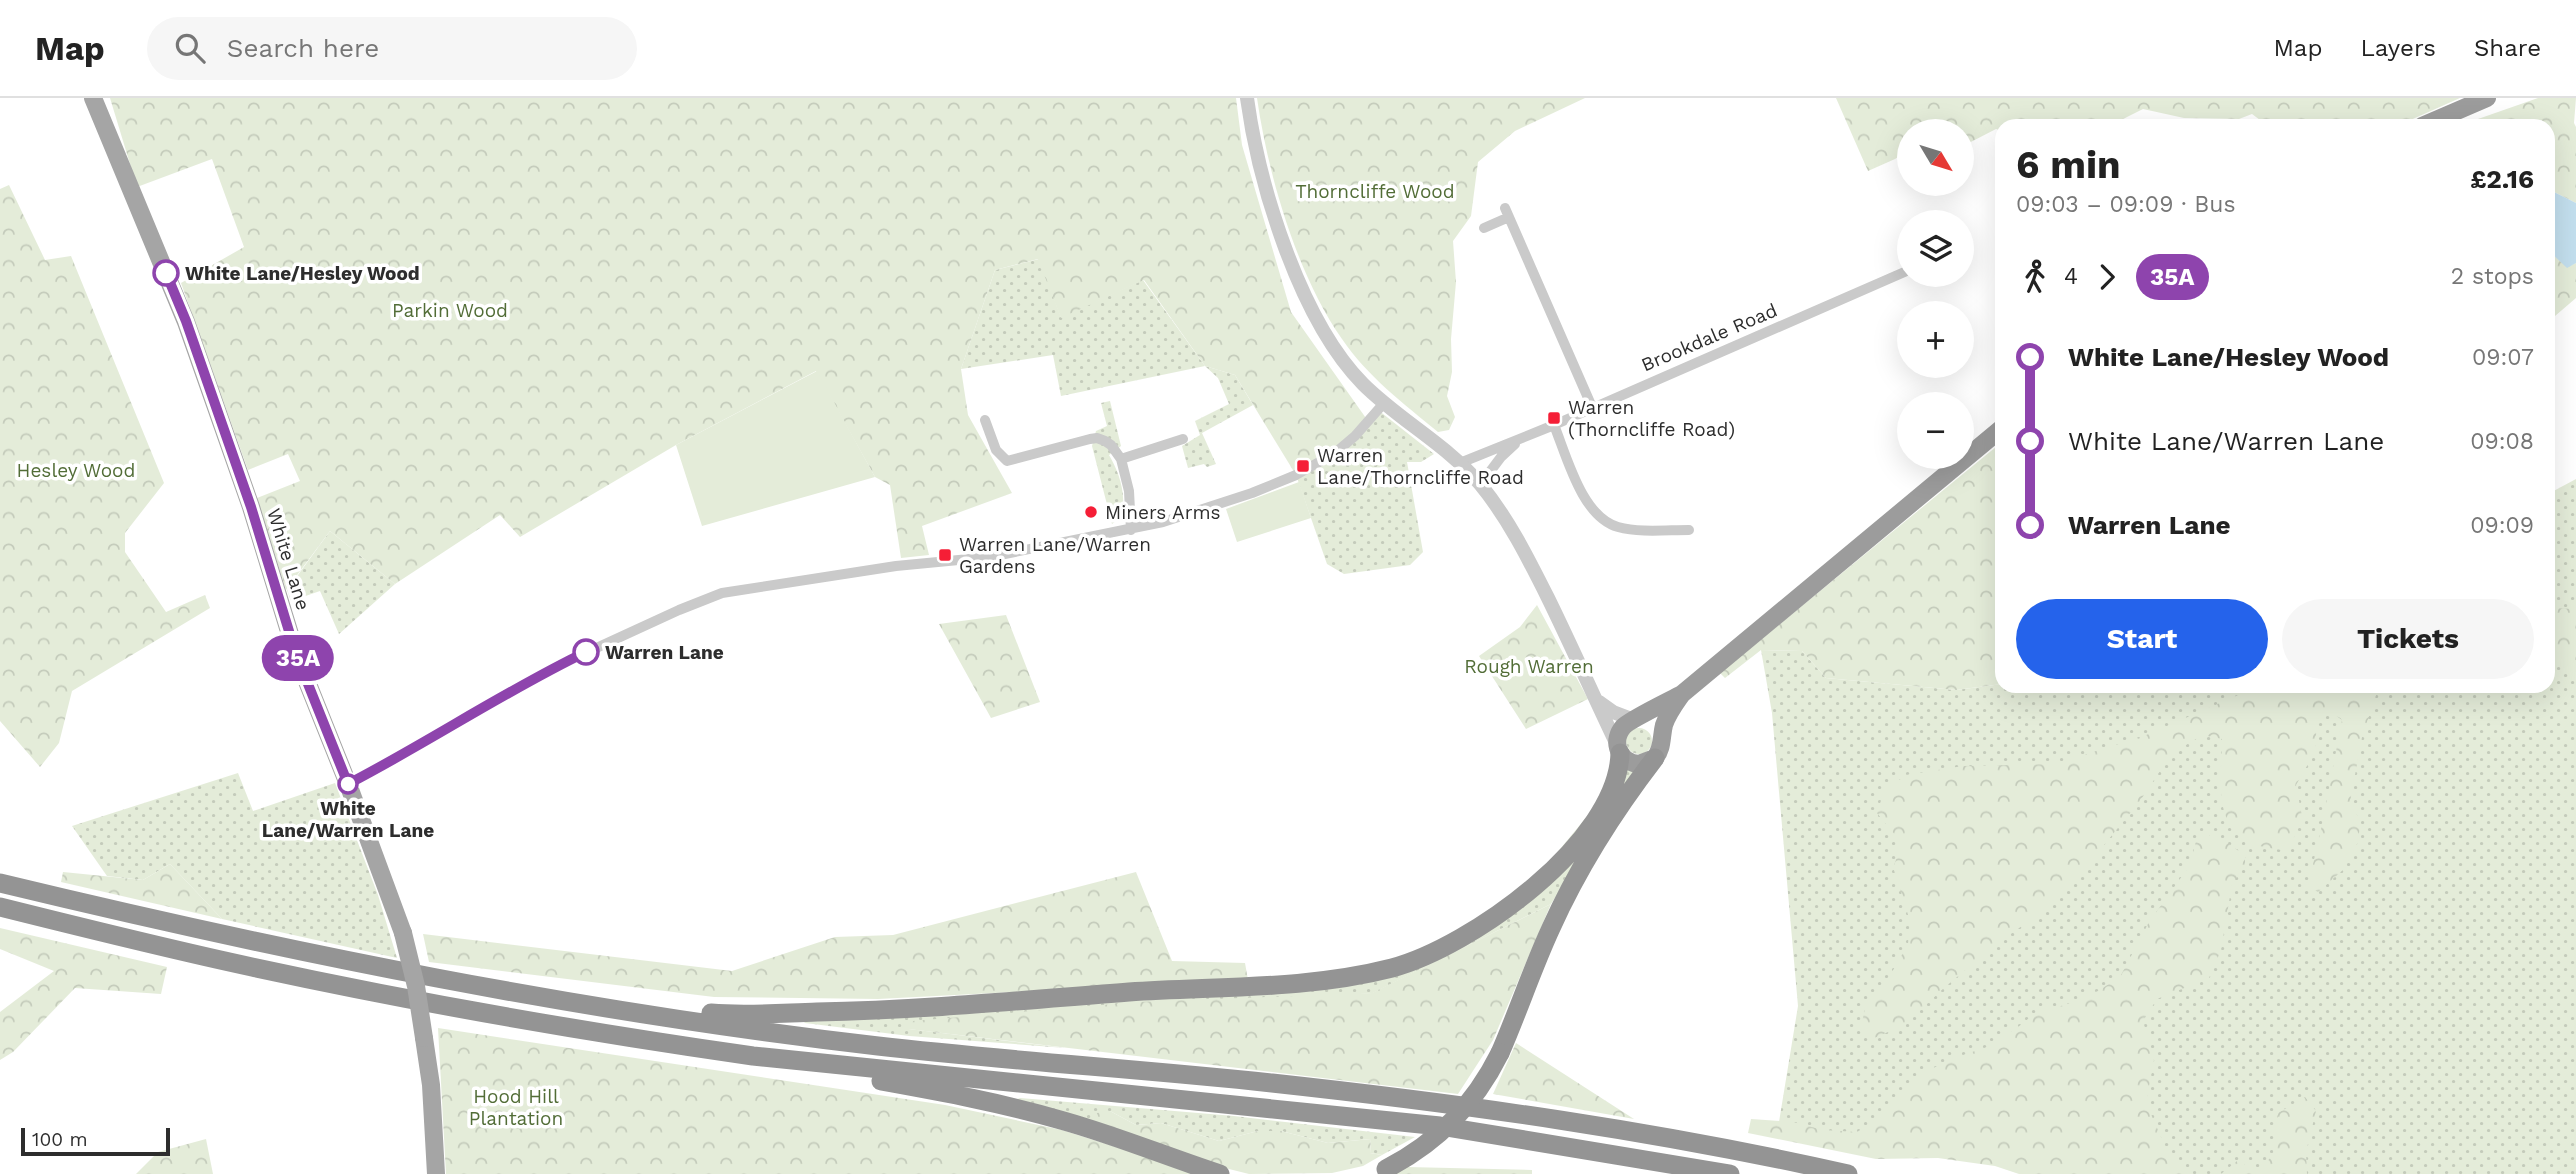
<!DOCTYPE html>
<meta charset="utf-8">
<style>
:root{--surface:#fff;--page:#f6f6f6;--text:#222;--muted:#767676;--line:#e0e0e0;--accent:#2563eb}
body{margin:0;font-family:"Work Sans",sans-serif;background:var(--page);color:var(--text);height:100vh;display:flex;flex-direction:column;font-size:26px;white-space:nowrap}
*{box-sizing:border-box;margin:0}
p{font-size:23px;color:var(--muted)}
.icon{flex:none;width:38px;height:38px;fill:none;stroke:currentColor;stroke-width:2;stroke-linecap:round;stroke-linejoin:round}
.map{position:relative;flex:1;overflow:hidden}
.details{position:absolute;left:1995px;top:21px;width:560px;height:574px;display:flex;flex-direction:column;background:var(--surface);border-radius:21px;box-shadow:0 7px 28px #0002}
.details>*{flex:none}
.badge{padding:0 14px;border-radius:23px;font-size:24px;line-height:46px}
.needle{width:46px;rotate:128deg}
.buttons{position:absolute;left:1897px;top:21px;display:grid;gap:14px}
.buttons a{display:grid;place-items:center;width:77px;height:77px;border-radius:50%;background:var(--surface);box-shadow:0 7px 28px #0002;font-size:35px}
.scale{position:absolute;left:21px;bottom:18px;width:149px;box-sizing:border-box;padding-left:7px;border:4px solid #2d2d2d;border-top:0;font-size:19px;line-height:24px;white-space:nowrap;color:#2d2d2d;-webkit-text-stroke:5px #fff;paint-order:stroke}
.map>.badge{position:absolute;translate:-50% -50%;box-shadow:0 0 0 4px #fff}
.legs{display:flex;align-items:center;gap:10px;height:77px;padding:0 21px;font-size:23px}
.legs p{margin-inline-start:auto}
.head{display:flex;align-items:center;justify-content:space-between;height:119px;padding:0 21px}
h1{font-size:38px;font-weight:700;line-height:52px}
.primary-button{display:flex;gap:14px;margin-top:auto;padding:14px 21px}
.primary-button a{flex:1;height:80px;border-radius:42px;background:var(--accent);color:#fff;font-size:28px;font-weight:700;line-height:80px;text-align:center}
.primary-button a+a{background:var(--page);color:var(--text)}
ul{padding:0 21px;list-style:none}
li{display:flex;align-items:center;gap:24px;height:84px;font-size:26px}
li i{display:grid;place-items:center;width:10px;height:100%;margin:0 9px;background:currentColor}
li i::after{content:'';width:18px;height:18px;margin:-9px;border:5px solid;border-radius:50%;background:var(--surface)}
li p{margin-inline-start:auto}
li:first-child i{background:linear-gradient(#0000 50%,currentColor 0)}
li:last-child i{background:linear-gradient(currentColor 50%,#0000 0)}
header{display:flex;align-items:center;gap:42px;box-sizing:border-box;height:98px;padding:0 35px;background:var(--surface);border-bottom:2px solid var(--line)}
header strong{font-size:33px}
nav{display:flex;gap:38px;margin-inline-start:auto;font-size:24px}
.search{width:490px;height:63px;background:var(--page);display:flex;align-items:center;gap:18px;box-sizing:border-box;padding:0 24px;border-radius:38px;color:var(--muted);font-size:26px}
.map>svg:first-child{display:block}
.grass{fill:url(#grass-dots)}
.forest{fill:url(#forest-crowns)}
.green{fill:#e4ecd9}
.water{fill:#c3dfee}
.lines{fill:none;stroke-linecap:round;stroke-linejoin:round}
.minor{stroke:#cacaca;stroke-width:10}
.tertiary{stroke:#cacaca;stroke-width:14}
.primary{stroke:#a5a5a5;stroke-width:18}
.trunk{stroke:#9c9c9c;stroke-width:18}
.motorway{stroke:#949494;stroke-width:19}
.primary-bridge{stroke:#a5a5a5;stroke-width:18}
.motorway-bridge{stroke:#949494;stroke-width:19}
.line-1-casing{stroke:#fff;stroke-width:16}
.line-1{stroke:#8e44ad;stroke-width:10}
.stop-1-dot{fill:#fff;stroke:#8e44ad;stroke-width:3.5}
.poi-dot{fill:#f51e36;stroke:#fff;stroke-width:2.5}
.labels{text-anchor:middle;stroke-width:7;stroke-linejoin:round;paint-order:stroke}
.park-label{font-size:19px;fill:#526d37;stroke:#fff}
.stop-label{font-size:19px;font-weight:bold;fill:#2d2d2d;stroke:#fff;text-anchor:start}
.street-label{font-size:19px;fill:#2d2d2d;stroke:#fff}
.poi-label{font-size:19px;fill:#2d2d2d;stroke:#fff;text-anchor:start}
</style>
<header>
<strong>Map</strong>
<div class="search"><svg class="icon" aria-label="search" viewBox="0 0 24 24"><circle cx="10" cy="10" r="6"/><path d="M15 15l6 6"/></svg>Search here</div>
<nav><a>Map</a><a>Layers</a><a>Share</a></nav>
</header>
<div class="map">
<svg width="2576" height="1076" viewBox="0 0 2576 1076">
<defs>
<pattern id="grass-dots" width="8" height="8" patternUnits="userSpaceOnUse" patternTransform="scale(1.75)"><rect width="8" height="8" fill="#e4ecd9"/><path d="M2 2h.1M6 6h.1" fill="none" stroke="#c4cbbb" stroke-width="1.8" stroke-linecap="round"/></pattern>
<pattern id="forest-crowns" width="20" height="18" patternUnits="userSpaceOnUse" patternTransform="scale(1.75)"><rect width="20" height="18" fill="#e4ecd9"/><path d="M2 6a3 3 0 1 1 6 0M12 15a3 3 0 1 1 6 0" fill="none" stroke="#c4cbbb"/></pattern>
</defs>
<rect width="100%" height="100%" fill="#fff"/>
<path class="grass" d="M 1039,161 L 1061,219 L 1143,182 L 1205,268 L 1235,277 L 1253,307 L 1202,335 L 1216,366 L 1207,369 L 1204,366 L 1188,370 L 1182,348 L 1200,337 L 1195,323 L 1229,306 L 1218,280 L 1205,268 L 1061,298 L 1053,257 L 961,271 L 995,172 Z
M 1110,303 L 1121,348 L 1109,357 C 1120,375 1133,412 1112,426 L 1092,348 L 1096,333 L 1107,328 L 1101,305 Z
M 1378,312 L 1434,356 L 1421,364 L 1407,364 L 1423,454 L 1410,467 L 1344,476 L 1327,466 L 1296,377 Z
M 2576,381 L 2576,1076 L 2082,1076 L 1778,1030 L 1798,908 L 1772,615 L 1761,552 L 1802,553 L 1826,580 L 1956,592 L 2002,586 L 2548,588 L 2548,396 Z
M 330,433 L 395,486 L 339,536 L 320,493 L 291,503 L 287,492 Z
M1626 643a13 13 0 1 1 26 0a13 13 0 1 1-26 0Z
M 1626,671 L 1638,673 L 1551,806 L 1373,895 L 909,931 L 1066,950 L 909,938 L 805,925 L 800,919 L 1324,890 L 1500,824 Z
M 238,675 L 253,713 L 335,685 L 378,797 L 397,860 L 222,821 L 170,766 L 143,782 L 107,778 L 72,728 Z
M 1020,1000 L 1234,1018 L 1415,1039 L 1382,1057 L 1370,1055 L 1371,1041 L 1328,1045 L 1281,1033 L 1258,1033 L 1219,1043 L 1161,1025 L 1136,1027 L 1110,1013 L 1094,1028 L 1015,1002 Z"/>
<path class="forest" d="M 110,0 L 1236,0 L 1242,47 L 1291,214 L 1368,323 L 1355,338 L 1296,377 L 1235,277 L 1205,268 L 1144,182 L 1061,220 L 1038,161 L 995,172 L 961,271 L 968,317 L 1012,395 L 922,428 L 929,457 L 901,460 L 890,387 L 875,379 L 816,273 L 676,347 L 520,439 L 500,417 L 395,486 L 330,433 L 286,492 L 257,400 L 300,383 L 288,356 L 248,372 L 181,185 L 244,149 L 212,61 L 137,89 Z
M 1257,0 L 1585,0 L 1515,33 L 1478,64 L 1471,118 L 1453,143 L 1456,184 L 1451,241 L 1452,274 L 1447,298 L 1455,319 L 1449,332 L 1438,334 C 1404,306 1367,278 1342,241 C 1297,177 1268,77 1257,0 Z
M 1836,0 L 2460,0 L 2397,28 L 2268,28 L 2252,16 L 2239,21 L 2184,20 L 2143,11 L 2117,24 L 2103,28 L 2002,28 L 2002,33 L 1996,31 L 1965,47 L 1962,47 L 1962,33 L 1909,33 L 1909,52 L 1895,61 L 1868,73 Z
M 2538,0 L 2576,0 L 2574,25 L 2576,29 L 2576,105 L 2548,91 L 2548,28 L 2458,28 Z
M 9,87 L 45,162 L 71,158 L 164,385 L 125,435 L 125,454 L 166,514 L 205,497 L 210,510 L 72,593 L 59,645 L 40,669 L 0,623 L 0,91 Z
M 2548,152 L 2567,169 L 2576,165 L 2576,200 L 2548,224 Z
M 2002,344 L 2002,586 L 1956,592 L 1826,580 L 1802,553 L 1761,552 L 1725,580 L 1720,575 Z
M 1537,507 L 1588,601 L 1526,631 L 1479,558 L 1520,529 Z
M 2548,510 L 2576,511 L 2576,574 L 2548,562 Z
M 1006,517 L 1040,604 L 991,620 L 939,526 Z
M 2259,588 L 2379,588 L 2362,639 L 2350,704 L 2361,724 L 2357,746 L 2344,771 L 2318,794 L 2308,788 L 2322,727 L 2342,622 L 2328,612 L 2317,620 L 2315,654 L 2296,687 L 2302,718 L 2289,753 C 2278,751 2262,750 2251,745 C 2211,726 2222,678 2222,641 L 2203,637 L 2172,655 L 2140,703 L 2095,758 L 2048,810 L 2003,841 L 1945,889 L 1904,927 L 1872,941 L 1861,930 L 1865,910 L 1892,874 L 1908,846 L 1910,823 L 1893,769 C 1907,740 1893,737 1877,715 L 1884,693 L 1906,677 L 1963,668 L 2055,666 L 2144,638 Z
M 2198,735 C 2217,737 2231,746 2245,758 L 2245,768 L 2232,786 L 2221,852 L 2209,880 L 2157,901 L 2143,923 L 2154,962 L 2146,1005 L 2169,1057 L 2188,1076 L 2019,1076 L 1995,1068 L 1938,1060 L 1876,1061 L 1748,1035 L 1751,1021 L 1793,1024 L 1823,1032 L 1857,1034 L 1881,1019 L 1900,995 L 1928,973 L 1948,962 L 1987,949 L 2018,929 L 2038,913 L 2065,907 L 2098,893 L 2120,879 L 2149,824 L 2190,767 Z
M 170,766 L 222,821 L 61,784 L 63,774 L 143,782 Z
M 1136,774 L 1172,863 L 1245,865 L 1248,882 L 878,901 L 714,899 L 429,864 L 423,836 L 732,873 L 835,839 L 893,837 Z
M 1551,806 L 1493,942 L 1458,996 L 908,931 L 913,923 L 1138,904 L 1372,895 Z
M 0,830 L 167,869 L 161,896 L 75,890 L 13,954 L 0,962 L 0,914 L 54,873 L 0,851 Z
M 438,930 L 945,1007 L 1062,1032 L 1202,1076 L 446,1076 Z
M 1516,945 L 1634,1021 L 1493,996 Z
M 2305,999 L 2316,1013 L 2306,1054 L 2307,1076 L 2221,1076 L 2237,1063 L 2260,1073 L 2273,1056 L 2278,1015 Z
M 1110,1013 L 1136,1027 L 1161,1025 L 1219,1043 L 1258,1033 L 1281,1033 L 1328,1045 L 1371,1041 L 1370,1055 L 1382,1057 L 1363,1068 L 1332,1075 L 1249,1076 L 1213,1067 L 1094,1028 L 1097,1015 Z
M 206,1041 L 213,1076 L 136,1076 L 158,1054 Z
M 1407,1069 L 1532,1072 L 1532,1076 L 1393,1076 Z"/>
<path class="green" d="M 817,273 L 875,379 L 702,428 L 676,347 Z
M 1299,384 L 1311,420 L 1237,444 L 1226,411 Z"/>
<path class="water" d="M 2548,91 L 2576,105 L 2576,165 L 2567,170 L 2548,152 Z"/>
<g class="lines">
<path class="minor" d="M 1505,110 L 1592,309
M 1484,130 L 1509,119
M 985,322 L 996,352 L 1007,363 L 1090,341 L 1097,340 L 1105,343 L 1111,347 L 1121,361 L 1129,393 L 1131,432
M 1554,327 C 1567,359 1582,419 1618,429 C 1640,435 1666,432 1689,432
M 1121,361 L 1183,341
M 1460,365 L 1554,327 L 1909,172
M 1480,387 L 1501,359 L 1515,346
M 348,686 L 403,658 L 555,569 L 679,512 L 722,495 L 896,468 L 990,459 L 1163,424 L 1252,395 L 1296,377 L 1335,355 L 1355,338 L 1384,305"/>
<path class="tertiary" d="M 1247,0 C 1259,88 1300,222 1363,286 C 1399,322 1447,347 1480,386 C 1508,420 1528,460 1548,500 C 1572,549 1594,599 1618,649
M 1599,604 L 1613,614 L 1634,622"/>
<path class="primary" d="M 93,0 L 186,224 L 251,409 L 296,556 L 348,686 L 403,835
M 424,940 L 431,987 L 436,1076"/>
<path class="trunk" d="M 2422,28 L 2487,0
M 1682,596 C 1675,606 1668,615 1664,627 C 1661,639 1663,650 1655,660 L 1639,666 C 1630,665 1621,661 1618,650 C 1616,643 1618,635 1623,629 C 1629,622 1671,602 1682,596 L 2002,330"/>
<path class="motorway" d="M 0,785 C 290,855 582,914 878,948 C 1009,963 1141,971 1272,985 C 1465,1006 1658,1033 1848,1076
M 0,809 C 84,830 168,851 252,869 C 418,905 585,934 753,958 L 1440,1028 L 1730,1076
M 711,915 C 746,918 782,915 817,914 C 921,912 1025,902 1129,894 C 1217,888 1306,892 1392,870 C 1471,849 1618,744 1620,655
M 1500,955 C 1518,914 1532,871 1551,830 C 1578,770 1615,712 1655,660
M 881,983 C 942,994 1003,1005 1064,1023 C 1117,1038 1168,1059 1220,1076"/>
<path class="primary-bridge" d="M 403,835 L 416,888 L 424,940"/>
<path class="motorway-bridge" d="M 1386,1071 C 1438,1044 1474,1007 1500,955"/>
</g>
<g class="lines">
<g class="line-1-casing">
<path id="line-1" d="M 166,175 L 186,223 L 251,409 L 296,556 L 348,686 C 429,644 505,593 586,554"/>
</g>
<use href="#line-1" class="line-1"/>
</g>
<g class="stop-1-dot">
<circle cx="166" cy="175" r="12"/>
<circle cx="586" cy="554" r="12"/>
<circle cx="348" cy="686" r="9"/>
</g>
<g class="poi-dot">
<rect x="1547" y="313" width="14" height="14" rx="3.5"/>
<rect x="1296" y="361" width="14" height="14" rx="3.5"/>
<circle cx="1091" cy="414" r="7"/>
<rect x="938" y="450" width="14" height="14" rx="3.5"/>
</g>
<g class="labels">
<g class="park-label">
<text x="1375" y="100">Thorncliffe Wood</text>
<text x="450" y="219">Parkin Wood</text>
<text x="76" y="379">Hesley Wood</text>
<text x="1529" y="575">Rough Warren</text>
<text x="516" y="1005">Hood Hill<tspan x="516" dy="22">Plantation</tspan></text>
</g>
<g class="stop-label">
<text x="185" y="182">White Lane/Hesley Wood</text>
<text x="605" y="561">Warren Lane</text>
<text x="348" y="717" text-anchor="middle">White<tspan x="348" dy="22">Lane/Warren Lane</tspan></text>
</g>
<g class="street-label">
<text transform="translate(1709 239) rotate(-23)" y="7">Brookdale Road</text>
<text transform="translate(289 461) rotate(73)" y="7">White Lane</text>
</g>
<g class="poi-label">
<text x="1568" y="316">Warren<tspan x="1568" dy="22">(Thorncliffe Road)</tspan></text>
<text x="1317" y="364">Warren<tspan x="1317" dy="22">Lane/Thorncliffe Road</tspan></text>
<text x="1105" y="421">Miners Arms</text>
<text x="959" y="453">Warren Lane/Warren<tspan x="959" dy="22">Gardens</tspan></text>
</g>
</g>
</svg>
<div class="buttons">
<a><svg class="needle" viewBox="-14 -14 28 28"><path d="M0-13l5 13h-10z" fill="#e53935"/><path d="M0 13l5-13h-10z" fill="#767676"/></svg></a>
<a><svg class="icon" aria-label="layers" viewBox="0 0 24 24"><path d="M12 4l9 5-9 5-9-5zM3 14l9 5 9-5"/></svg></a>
<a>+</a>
<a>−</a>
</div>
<div class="scale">100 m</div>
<b class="badge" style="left:298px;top:560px;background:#8e44ad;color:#fff">35A</b>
<section class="details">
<div class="head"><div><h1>6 min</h1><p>09:03 – 09:09 · Bus</p></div><b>£2.16</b></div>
<div class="legs"><svg class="icon" aria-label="walk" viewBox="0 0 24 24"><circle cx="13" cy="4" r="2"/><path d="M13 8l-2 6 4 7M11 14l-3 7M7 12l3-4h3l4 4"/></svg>4<svg class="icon" aria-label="forward" viewBox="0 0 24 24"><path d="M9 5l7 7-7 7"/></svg><b class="badge" style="background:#8e44ad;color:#fff">35A</b><p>2 stops</p></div>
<ul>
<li><i style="color:#8e44ad"></i><b>White Lane/Hesley Wood</b><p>09:07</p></li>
<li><i style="color:#8e44ad"></i><span>White Lane/Warren Lane</span><p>09:08</p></li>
<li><i style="color:#8e44ad"></i><b>Warren Lane</b><p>09:09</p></li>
</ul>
<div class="primary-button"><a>Start</a><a>Tickets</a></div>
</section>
</div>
